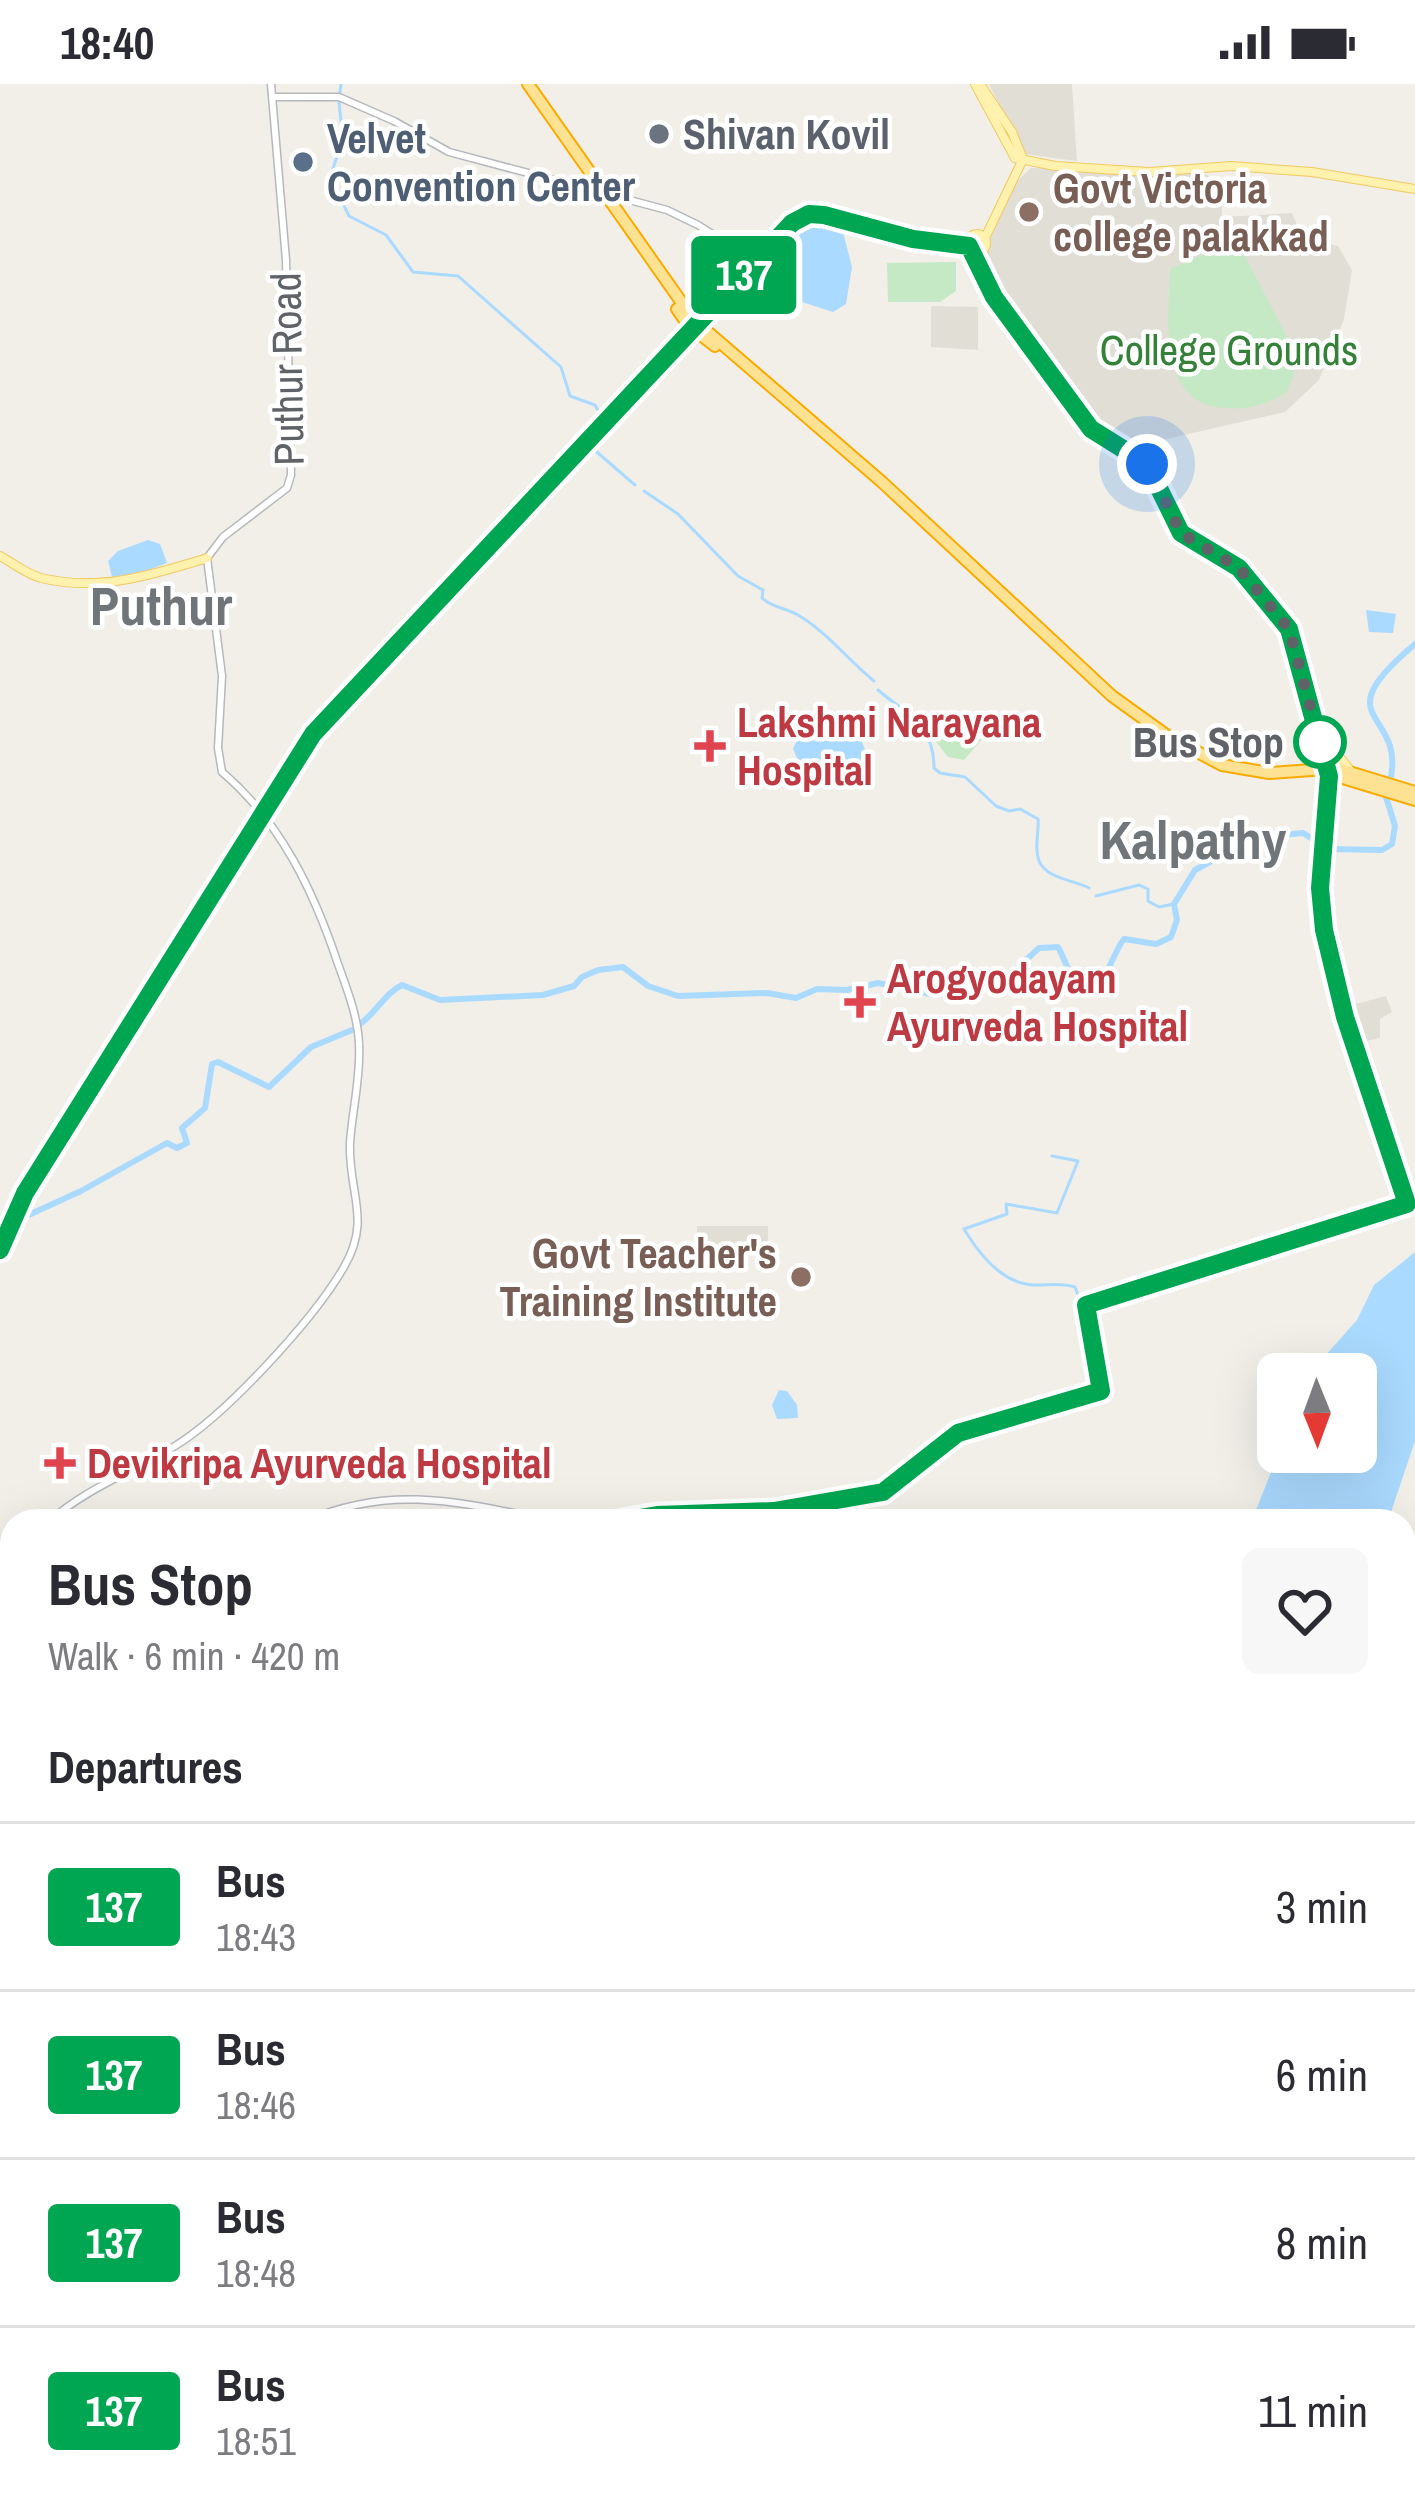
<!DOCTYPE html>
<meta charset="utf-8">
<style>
:root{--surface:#fff;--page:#f7f7f7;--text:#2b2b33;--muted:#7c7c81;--line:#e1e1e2}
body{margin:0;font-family:"Archivo Narrow",sans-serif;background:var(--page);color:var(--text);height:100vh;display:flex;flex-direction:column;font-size:45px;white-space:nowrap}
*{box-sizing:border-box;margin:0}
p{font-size:39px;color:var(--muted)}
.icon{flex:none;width:66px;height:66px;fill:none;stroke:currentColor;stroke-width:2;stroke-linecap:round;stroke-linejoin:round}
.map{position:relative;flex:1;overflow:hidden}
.sheet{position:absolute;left:0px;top:1425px;width:1416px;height:1011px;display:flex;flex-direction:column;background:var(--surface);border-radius:36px 36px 0 0;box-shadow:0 12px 48px #0002}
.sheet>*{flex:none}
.badge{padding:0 24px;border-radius:9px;font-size:42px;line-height:78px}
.needle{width:78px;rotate:179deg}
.fabs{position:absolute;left:1257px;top:1269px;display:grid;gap:24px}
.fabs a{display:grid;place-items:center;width:120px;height:120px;border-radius:18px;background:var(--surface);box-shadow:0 12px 48px #0002;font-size:60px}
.you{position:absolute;width:60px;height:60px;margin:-30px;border:9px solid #fff;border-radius:50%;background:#1a73e8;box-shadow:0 0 0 18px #1a73e833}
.map>.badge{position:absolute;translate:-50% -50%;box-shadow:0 0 0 6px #fff}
h2{padding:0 48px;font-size:45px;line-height:108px}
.round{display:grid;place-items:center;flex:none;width:126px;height:126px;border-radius:18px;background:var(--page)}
.headline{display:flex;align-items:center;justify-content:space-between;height:204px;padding:0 48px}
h1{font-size:57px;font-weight:700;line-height:90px}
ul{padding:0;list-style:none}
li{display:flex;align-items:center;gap:36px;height:168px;padding:0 48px;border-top:3px solid var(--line)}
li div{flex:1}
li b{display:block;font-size:45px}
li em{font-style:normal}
li .badge{min-width:132px;font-weight:700;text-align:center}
.status{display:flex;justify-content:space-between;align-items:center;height:84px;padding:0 60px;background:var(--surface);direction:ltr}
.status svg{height:33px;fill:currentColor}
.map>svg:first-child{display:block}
.education{fill:#e1ded6}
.green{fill:#c5e8c5}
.water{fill:#aadaff}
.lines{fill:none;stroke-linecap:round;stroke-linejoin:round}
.stream{stroke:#aadaff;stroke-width:3}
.canal{stroke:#aadaff;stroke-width:6}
.minor-casing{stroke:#b5b8bc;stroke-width:9}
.major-casing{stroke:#f2c960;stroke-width:10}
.highway-casing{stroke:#f9ab00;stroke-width:14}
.minor{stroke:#fff;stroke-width:6}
.major{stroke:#fff2af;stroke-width:8}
.highway{stroke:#fde293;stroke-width:10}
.rail{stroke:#b6b7b8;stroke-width:3;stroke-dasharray:3 15;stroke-linecap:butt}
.line-casing{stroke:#fff;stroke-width:27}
.line{stroke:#00a651;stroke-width:18}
.walk{stroke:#5f6368;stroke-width:12;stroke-dasharray:0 21.6}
.worship-dot{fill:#6b7280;stroke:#fff;stroke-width:4.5}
.service-dot{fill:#5c6f8a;stroke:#fff;stroke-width:4.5}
.education-dot{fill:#8d6e63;stroke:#fff;stroke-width:4.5}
.stop-dot{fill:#fff;stroke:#00a651;stroke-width:6}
.health-dot{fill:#e0444e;stroke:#fff;stroke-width:4.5}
.labels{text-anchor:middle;stroke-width:9;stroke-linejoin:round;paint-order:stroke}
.worship-label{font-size:42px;font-weight:bold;fill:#5b616d;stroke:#fff;text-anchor:start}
.service-label{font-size:42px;font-weight:bold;fill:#4e5e75;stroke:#fff;text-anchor:start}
.education-label{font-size:42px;font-weight:bold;fill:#785e54;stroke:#fff;text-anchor:start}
.park-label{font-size:42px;fill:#348238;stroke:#fff}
.street-label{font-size:42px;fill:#5f6368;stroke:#fff}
.health-label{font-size:42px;font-weight:bold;fill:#be3a42;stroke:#fff;text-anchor:start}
.stop-label{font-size:42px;font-weight:bold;fill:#5f6368;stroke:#fff;text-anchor:end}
.district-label{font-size:54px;font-weight:bold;fill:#70757a;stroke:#fff}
</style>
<div class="status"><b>18:40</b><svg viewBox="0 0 49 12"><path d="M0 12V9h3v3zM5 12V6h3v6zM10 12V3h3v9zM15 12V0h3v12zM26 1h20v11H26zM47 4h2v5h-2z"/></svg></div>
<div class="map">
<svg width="1415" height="2434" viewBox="0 0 1415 2434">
<rect width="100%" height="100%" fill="#f1efe8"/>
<path class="education" d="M 989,0 L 1072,0 L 1077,77 L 1024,70 Z
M 1031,84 L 1199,86 L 1221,100 L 1222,133 L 1292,129 L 1303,155 L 1338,162 L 1352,186 L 1344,235 L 1319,296 L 1285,328 L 1140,361 L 1108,347 L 1034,253 L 987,185 L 983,171 L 1013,101 Z
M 931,222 L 978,223 L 978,266 L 931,263 Z
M 1386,912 L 1392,928 L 1380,935 L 1380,954 L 1362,958 L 1358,955 L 1348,922 Z
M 697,1142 L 768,1142 L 768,1157 L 751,1158 L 750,1171 L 697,1175 Z"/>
<path class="green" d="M 1223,162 L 1245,172 L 1290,259 L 1294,290 L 1286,309 C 1264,321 1249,326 1224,324 C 1156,320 1169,232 1170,185 Z
M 956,178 L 956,207 L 940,218 L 888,218 L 887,179 Z
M 948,628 L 982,655 L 964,676 L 948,673 L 930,650 Z"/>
<path class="water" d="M 818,138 L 843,148 L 852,183 L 846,220 L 833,228 L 796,216 L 788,199 L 799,150 Z
M 148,456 L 160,460 L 167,479 L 138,490 L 112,493 L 108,477 L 118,467 Z
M 1366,526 L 1396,530 L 1393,549 L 1369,548 Z
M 847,627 L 875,686 L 864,695 L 818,704 L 813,693 L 806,695 L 793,665 C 801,644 826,630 847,627 Z
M 1415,1168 L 1415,1357 L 1388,1437 L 1248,1437 L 1256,1426 L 1279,1368 L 1356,1368 L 1356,1290 L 1309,1290 L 1357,1236 L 1374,1201 Z
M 779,1306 L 787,1307 L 797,1321 L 798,1334 L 777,1335 L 772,1321 Z
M 12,2095 L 12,2270 L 0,2281 L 0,2101 Z"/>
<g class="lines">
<path class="stream" d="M 340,8 L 341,0
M 339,18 L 343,55 L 330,93 L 349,132 L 386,151 L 413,188 L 458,192 L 561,283 L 570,312 L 595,321 L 602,333
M 611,341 L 591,363 L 635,401
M 644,407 L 678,430 L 738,492 L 763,506 L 762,514 C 773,524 786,524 798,531 C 828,549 848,576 874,597
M 878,606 C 907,631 934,639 934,684 L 940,689 L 965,693 L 996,722 L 1009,727 L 1020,725 L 1038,735 C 1039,746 1036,755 1037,766 C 1037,795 1070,794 1089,804
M 1096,812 L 1139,801 L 1148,805 L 1148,817 L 1159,823 L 1174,820
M 1052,1072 L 1078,1077 L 1057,1129 L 1006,1120 L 1007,1130 L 964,1145 C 979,1170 1004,1202 1037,1201 C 1051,1201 1061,1199 1075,1203 L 1078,1211 L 1091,1215 L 1396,1119
M 1404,2375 L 1415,2373
M 1257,2434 L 1298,2424"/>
<path class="canal" d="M 1391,693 C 1404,625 1322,638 1415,560
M 1329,765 L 1382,766 L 1392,760 L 1395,742 L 1386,713
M 360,940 C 376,929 385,909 402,901 L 440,916 L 543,911 L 574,902 L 582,893 L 598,886 L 623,883 L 648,902 L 678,912 L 767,909 L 796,914 L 817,905 L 847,906 L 878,899 L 936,911 L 984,904 L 1012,889 L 1039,864 L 1058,863 C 1067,879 1070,900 1090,903 C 1109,896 1112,870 1124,855 L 1156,860 L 1171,853 L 1177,836 L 1174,820 L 1195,786 L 1225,770 L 1282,751 L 1303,749 L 1322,761
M 0,1144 L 81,1107 L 167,1059 L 177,1064 L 187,1059 L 182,1044 L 205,1024 L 212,980 L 218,978 L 269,1003 L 311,963 L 352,946
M 1404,2064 L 1415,2057
M 740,2434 L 757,2424"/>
<g class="minor-casing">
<path id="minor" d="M 272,13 L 339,13 L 394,37 L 449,68 L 667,126 L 698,141 L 750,174
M 50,1437 C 85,1405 134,1387 175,1362 C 226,1331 314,1235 344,1183 C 372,1135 348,1109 350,1059 C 352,1027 361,993 359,960 C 358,933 347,905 338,880 C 314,808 281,738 222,688 L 218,664 L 222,592 L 207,474 L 223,453 L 287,404 L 291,391 L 286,176 L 271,0
M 306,1437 C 393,1399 463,1419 552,1437
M 622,1437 L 657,1431 L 774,1427 L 883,1408 L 958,1349 L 1101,1307 L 1086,1221 L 1407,1120 L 1345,933 L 1324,846 L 1320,804 L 1329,692
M 0,1493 L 12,1479
M 0,1504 L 12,1498
M 1404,1674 L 1415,1677"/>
</g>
<g class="major-casing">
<path id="major" d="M 975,0 L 1015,74
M 980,0 L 1012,48 L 1023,75
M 1015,74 L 1055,82 L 1149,88 L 1231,82 L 1312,88 L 1415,105
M968 159a9 9 0 1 1 18 0a9 9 0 1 1-18 0Z
M 985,154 L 1023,75
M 983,165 L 986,198
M 973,166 L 994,213 L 1091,345 L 1147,379 L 1181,449 L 1239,484 L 1289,545 L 1327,684
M 661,275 L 801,133 L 824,131 L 913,156 L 969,162
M 0,472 C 13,479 26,490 41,494 C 99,508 152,491 207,474
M 1320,649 L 1350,686
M 0,1165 L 25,1109 L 313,650 L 576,372 L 665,267 L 788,134 L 810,124 L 825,124 L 885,142 L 969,156
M 0,1602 L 12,1640
M 110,2434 L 112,2424"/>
</g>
<g class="highway-casing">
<path id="highway" d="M 528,0 L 694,236 L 882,398 L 1112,612 L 1169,653 L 1222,681 L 1269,689 L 1326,685 L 1330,692 L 1335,689 L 1331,683 L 1326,685
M 677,225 L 688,241 L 715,262
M 1333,683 L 1415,708
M 1333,691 L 1415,716"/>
</g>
<use href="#minor" class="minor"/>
<use href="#major" class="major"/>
<use href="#highway" class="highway"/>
<path class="rail" d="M 1404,2090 L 1415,2083
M 770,2434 L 788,2424"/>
</g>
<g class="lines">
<g class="line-casing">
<path id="line" d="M 0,1166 L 25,1109 L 313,650 L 792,139 L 809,130 L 824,131 L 913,155 L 969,162 L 994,213 L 1091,345 L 1147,380 L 1181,449 L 1239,484 L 1289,545 L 1329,692 L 1320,804 L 1324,846 L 1345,933 L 1407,1120 L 1086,1221 L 1101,1307 L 958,1349 L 883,1408 L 774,1427 L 657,1431 L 622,1437"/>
</g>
<use href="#line" class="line"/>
<path class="walk" d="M 1147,380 L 1181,449 L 1239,484 L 1289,545 L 1321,662 L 1320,658"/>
</g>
<circle class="worship-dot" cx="659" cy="50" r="12"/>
<circle class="service-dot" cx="303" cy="78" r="12"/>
<g class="education-dot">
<circle cx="1029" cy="128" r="12"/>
<circle cx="801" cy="1193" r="12"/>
</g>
<circle class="stop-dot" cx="1320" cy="658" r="24"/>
<g class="health-dot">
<path d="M704 644h12v12h12v12h-12v12h-12v-12h-12v-12h12z"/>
<path d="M854 900h12v12h12v12h-12v12h-12v-12h-12v-12h12z"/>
<path d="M54 1361h12v12h12v12h-12v12h-12v-12h-12v-12h12z"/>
</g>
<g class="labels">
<g class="worship-label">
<text x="683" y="65">Shivan Kovil</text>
</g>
<g class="service-label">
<text x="327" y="69">Velvet<tspan x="327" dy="48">Convention Center</tspan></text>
</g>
<g class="education-label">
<text x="1053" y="119">Govt Victoria<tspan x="1053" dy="48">college palakkad</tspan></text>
<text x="777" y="1184" text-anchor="end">Govt Teacher's<tspan x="777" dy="48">Training Institute</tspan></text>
</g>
<g class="park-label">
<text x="1229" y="281">College Grounds</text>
</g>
<g class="street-label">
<text transform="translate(287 285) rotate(-91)" y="15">Puthur Road</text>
</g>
<g class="health-label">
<text x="737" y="653">Lakshmi Narayana<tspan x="737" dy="48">Hospital</tspan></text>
<text x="887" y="909">Arogyodayam<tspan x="887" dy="48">Ayurveda Hospital</tspan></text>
<text x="87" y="1394">Devikripa Ayurveda Hospital</text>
</g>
<g class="stop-label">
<text x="1284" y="673">Bus Stop</text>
</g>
<g class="district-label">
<text x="161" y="541">Puthur</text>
<text x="1193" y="775">Kalpathy</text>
</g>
</g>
</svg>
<div class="fabs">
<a><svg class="needle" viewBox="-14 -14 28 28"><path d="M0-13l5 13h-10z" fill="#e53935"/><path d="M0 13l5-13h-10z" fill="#7c7c81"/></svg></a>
</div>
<div class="you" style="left:1147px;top:380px"></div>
<b class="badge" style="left:744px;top:191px;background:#00a651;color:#fff">137</b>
<section class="sheet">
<div class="headline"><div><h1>Bus Stop</h1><p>Walk · 6 min · 420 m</p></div><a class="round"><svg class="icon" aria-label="heart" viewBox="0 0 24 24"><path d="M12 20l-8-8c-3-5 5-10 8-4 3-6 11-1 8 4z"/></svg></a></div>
<h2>Departures</h2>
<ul>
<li><span class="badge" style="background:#00a651;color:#fff">137</span><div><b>Bus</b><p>18:43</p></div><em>3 min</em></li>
<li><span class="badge" style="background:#00a651;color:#fff">137</span><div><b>Bus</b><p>18:46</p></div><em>6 min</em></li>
<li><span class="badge" style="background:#00a651;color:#fff">137</span><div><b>Bus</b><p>18:48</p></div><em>8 min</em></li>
<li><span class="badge" style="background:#00a651;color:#fff">137</span><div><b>Bus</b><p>18:51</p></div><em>11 min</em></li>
</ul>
</section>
</div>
